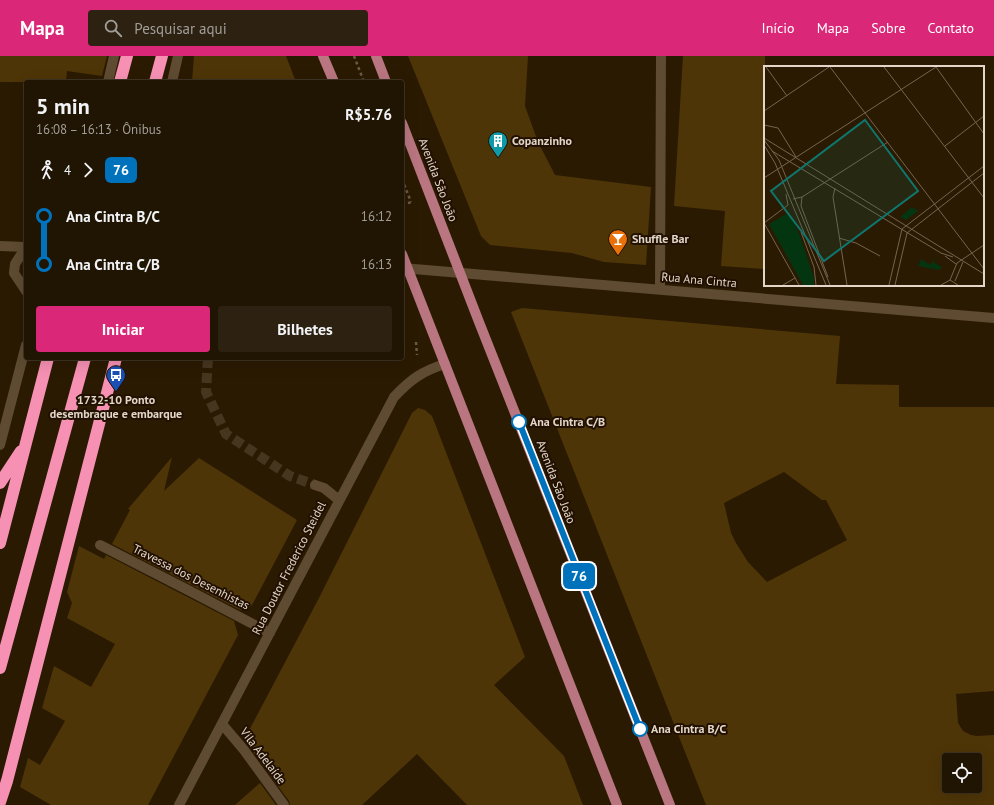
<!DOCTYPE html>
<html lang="pt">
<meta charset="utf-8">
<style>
:root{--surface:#201402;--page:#2d2111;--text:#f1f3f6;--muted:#a29e99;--line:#3d3324;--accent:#db2777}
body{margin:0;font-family:"PT Sans",sans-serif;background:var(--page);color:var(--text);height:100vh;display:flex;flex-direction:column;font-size:15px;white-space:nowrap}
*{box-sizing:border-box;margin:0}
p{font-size:13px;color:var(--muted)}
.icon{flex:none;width:22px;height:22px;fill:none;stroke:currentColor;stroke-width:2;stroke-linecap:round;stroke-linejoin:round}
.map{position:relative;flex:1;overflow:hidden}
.panel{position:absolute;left:24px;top:24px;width:380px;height:280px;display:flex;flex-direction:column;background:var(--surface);border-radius:4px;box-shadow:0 4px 16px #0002,0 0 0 1px var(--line)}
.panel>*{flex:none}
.badge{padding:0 8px;border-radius:6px;font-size:14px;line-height:26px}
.fabs{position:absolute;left:942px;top:697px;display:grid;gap:8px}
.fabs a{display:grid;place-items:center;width:40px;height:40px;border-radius:4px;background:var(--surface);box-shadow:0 4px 16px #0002,0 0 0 1px var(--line);font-size:20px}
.map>.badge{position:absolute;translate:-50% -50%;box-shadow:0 0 0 2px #fff}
.legs{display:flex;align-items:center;gap:6px;height:44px;padding:0 12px;font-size:13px}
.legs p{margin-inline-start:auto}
.head{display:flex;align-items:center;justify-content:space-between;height:68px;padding:0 12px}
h1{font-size:22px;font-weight:700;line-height:30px}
.button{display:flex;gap:8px;margin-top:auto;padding:8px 12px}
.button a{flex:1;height:46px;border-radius:4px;background:var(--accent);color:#fff;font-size:16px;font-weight:700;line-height:46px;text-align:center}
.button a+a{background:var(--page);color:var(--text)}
ul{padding:0 12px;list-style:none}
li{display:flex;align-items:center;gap:14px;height:48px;font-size:15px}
li i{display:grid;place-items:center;width:6px;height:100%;margin:0 5px;background:currentColor}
li i::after{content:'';width:10px;height:10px;margin:-5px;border:3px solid;border-radius:50%;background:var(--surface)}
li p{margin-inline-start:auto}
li:first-child i{background:linear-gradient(#0000 50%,currentColor 0)}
li:last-child i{background:linear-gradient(currentColor 50%,#0000 0)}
header{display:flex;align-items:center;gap:24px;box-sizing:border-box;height:56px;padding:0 20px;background:var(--accent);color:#fff}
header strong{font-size:19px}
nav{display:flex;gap:22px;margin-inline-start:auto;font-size:14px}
.search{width:280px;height:36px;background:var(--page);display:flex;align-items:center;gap:10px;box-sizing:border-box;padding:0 14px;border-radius:4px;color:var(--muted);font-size:15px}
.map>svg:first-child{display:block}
.building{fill:#4e3508;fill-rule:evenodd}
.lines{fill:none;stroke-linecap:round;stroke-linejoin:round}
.minor-tunnel{stroke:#463620;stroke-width:10;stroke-dasharray:10 5;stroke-linecap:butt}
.path{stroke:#6a5b47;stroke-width:2.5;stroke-dasharray:3 3;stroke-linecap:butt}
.minor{stroke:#5e4b31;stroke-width:10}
.major{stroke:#b97580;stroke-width:10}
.highway{stroke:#f691b4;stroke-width:12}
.line-1-casing{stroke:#fff;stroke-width:9}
.line-1{stroke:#0072bc;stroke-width:6}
.stop-1-dot{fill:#fff;stroke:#0072bc;stroke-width:2}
.labels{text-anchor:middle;stroke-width:4;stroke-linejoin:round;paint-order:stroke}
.poi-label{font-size:12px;font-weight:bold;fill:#e2d6c8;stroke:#211000;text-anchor:start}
.street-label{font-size:12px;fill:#e2d6c8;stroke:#211000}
.stop-label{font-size:12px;font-weight:bold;fill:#e2d6c8;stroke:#211000;text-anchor:start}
.inset-road{fill:none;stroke:#746551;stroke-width:1}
.view{fill:#0f766e;fill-opacity:0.15;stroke:#0f766e;stroke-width:2}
.inset-edge{fill:none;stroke:#e2d6c8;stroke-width:2}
</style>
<header>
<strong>Mapa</strong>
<div class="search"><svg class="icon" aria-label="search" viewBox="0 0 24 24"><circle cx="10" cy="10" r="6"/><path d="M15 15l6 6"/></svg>Pesquisar aqui</div>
<nav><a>Início</a><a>Mapa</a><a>Sobre</a><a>Contato</a></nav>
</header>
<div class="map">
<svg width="994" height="749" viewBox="0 0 994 749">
<rect width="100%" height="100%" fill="#2b1a02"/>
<path class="building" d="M 0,0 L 107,0 L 102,20 L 67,15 L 66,26 L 0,26 Z
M 194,0 L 286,0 L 296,26 L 192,26 Z
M 408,0 L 528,0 L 525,50 L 538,86 L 555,119 L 651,131 L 646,209 L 604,206 L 572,197 L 490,189 L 481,180 Z
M 683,0 L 765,0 L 765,213 L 721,210 L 725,155 L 674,150 Z
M 522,252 L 840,280 L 836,328 L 899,329 L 899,351 L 994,351 L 994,635 L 956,638 L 958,667 L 963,675 L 971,679 L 977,680 L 994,679 L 994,749 L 706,749 L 511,256 ZM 784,416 L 822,444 L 826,444 L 847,484 L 767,526 L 748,506 L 736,487 L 731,477 L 724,447 ZM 949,704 L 975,704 L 975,730 L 949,730 Z
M 418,352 L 425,354 L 432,360 L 525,601 L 494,629 L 564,700 L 583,749 L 467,749 L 417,698 L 362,749 L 290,749 L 289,745 L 244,684 L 319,542 L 412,357 Z
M 172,401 L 164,435 L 199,402 L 297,464 L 252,549 L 249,551 L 240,554 L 112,488 L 130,454 L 128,453 Z
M 79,490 L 104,503 L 106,499 L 234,565 L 238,579 L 148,749 L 51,749 L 20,731 L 28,702 L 40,709 L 65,665 L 42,652 L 54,610 L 91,631 L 115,588 L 67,562 L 72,547 L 67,536 Z
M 260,727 L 276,749 L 235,749 Z"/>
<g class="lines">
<path class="minor-tunnel" d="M 208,302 L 206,336 L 226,378 L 290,420 L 315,429"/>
<path class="path" d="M 354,0 L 364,26
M 402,123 L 411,146
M 402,148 L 413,146
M 416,286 L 417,299"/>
<path class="minor" d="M 108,26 L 114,0
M 172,26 L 178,0
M 0,190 L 26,191
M 26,191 L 15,208 L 14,217 L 26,235
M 402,212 L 994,262
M 660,233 L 661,0
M 0,389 L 26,289
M 315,429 L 324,432 L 339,444
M 100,489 L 186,533 L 270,577
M 222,668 L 244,694 L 284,749
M 179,749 L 394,341 C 410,324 422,315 445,308"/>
<path class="major" d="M 323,0 L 334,26
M 376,0 L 386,26
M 402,67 L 479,266 L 670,749
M 402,198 L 617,749"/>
<path class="highway" d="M 120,26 L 127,0
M 155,26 L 162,0
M 0,427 L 21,395
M 0,487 L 48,302
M 0,612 L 85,302
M 0,746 L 7,725 L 116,302"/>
</g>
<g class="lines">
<g class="line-1-casing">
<path id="line-1" d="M 519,366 L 640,673"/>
</g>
<use href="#line-1" class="line-1"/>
</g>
<defs>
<g id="building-pin" transform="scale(1)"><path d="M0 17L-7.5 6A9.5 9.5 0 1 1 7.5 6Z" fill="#0f9aa8" stroke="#211000"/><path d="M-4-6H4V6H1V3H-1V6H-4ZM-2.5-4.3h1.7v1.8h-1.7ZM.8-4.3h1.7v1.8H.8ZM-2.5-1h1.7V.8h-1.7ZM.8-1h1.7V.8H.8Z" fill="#fff"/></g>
<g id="bar-pin" transform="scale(1)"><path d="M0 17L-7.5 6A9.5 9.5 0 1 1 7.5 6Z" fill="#e8710a" stroke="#211000"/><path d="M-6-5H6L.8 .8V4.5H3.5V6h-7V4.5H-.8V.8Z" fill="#fff"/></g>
<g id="bus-pin" transform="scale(1)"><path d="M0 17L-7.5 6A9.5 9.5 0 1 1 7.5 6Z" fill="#1a4fb4" stroke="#211000"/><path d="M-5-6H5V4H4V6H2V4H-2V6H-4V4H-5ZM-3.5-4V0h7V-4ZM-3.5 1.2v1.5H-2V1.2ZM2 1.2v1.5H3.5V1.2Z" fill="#fff"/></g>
</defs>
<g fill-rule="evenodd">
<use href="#building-pin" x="498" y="85"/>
<use href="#bar-pin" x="618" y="183"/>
<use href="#bus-pin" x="116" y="319"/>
</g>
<g class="stop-1-dot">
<circle cx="519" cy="366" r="7"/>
<circle cx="640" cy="673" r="7"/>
</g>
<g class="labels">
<g class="poi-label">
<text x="512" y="89">Copanzinho</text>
<text x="632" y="187">Shuffle Bar</text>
<text x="116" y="348" text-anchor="middle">1732-10 Ponto<tspan x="116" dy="14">desembraque e embarque</tspan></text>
</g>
<g class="street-label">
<text transform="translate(438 124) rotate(69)" y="4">Avenida São João</text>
<text transform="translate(699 224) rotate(5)" y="4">Rua Ana Cintra</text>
<text transform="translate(556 426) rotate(69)" y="4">Avenida São João</text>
<text transform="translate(289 512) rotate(-63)" y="4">Rua Doutor Frederico Steidel</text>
<text transform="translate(191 521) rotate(27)" y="4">Travessa dos Desenhistas</text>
<text transform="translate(263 700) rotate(53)" y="4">Vila Adelaíde</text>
</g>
<g class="stop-label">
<text x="530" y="370">Ana Cintra C/B</text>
<text x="651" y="677">Ana Cintra B/C</text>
</g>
</g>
<g transform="translate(764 10)">
<rect width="220" height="220" fill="#2b1a02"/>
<path d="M 148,141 L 154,145 L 142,154 L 136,151 ZM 22,148 L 28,153 L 36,170 L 50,212 L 50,219 L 39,219 L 5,158 ZM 173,189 L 169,196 L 178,201 L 175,204 L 154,200 L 157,193 L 166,199 Z" fill="#043511"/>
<path class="inset-road" d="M 2,1 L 23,30M 66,1 L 220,203M 120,1 L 220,132M 172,1 L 220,68M 0,45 L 65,1M 0,59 L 14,62 L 32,91M 0,72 L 220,208M 0,74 L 15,94 L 66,219M 0,79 L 11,97 L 62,219M 181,80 L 220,50M 8,85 L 177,187 L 189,191M 0,112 L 172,1M 71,122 L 69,131 L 83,219M 38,131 L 37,140 L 64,211M 29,133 L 38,131 L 124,76M 0,157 L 24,139 L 22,128M 0,157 L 35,219M 37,166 L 50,201 L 52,219M 75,172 L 92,177 L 116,190M 181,190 L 192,198M 186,214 L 193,197 L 220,179M 191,215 L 199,196M 19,219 L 31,212M 125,219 L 138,163 L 220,100M 131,219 L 143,167 L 220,107M 177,219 L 186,214 L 194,219"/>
<path class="view" d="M 101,54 L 154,125 L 60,195 L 7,125 Z"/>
<rect width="220" height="220" class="inset-edge"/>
</g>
</svg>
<div class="fabs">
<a><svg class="icon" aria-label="locate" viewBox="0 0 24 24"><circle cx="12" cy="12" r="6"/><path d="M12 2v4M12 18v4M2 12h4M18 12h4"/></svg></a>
</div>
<b class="badge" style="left:579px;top:520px;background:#0072bc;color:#fff">76</b>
<section class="panel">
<div class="head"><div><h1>5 min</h1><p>16:08 – 16:13 · Ônibus</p></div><b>R$5.76</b></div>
<div class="legs"><svg class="icon" aria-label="walk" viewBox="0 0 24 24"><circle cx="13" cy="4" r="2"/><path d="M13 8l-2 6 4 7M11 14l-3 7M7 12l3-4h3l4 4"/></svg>4<svg class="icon" aria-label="forward" viewBox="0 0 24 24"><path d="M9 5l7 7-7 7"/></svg><b class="badge" style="background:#0072bc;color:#fff">76</b></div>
<ul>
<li><i style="color:#0072bc"></i><b>Ana Cintra B/C</b><p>16:12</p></li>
<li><i style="color:#0072bc"></i><b>Ana Cintra C/B</b><p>16:13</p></li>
</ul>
<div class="button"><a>Iniciar</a><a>Bilhetes</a></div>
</section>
</div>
